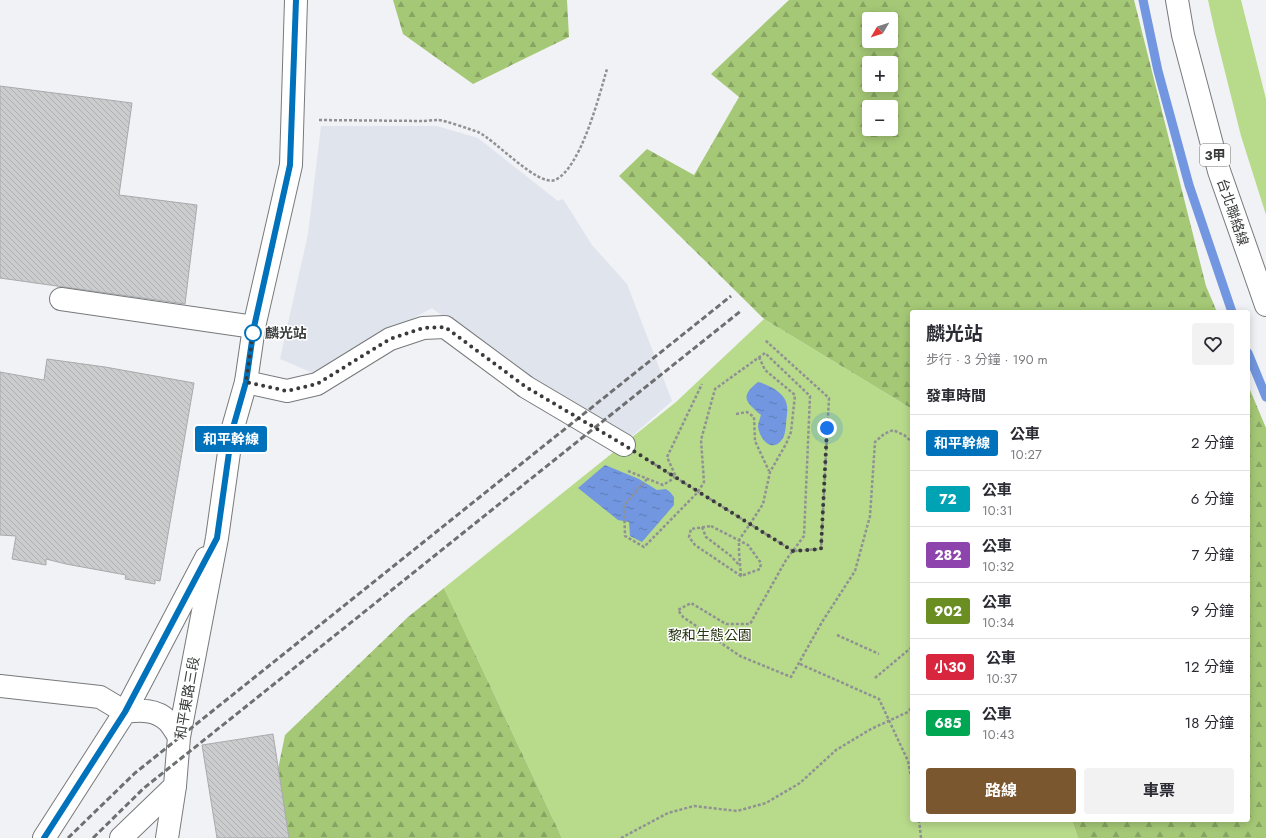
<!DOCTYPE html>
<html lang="zh-TW">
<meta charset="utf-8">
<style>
:root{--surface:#fff;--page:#f2f2f3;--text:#2b2b33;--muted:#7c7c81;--line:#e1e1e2;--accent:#7a572f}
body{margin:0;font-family:Jost,"Noto Sans TC",sans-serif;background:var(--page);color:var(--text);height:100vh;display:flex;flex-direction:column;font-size:15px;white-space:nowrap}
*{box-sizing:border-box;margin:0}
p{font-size:13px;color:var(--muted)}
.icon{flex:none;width:22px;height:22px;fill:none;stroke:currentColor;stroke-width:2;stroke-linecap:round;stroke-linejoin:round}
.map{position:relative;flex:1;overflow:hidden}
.details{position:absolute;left:910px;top:310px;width:340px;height:512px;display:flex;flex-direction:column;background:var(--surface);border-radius:4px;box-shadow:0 2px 10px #0003}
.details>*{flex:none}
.badge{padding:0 8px;border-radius:3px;font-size:14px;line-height:26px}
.needle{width:26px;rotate:231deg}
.tools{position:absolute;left:862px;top:12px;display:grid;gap:8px}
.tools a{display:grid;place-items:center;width:36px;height:36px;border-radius:4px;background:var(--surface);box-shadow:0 2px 10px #0003;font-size:20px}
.you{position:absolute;width:20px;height:20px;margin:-10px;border:3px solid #fff;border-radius:50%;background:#1a73e8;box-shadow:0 0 0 6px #1a73e833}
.map>.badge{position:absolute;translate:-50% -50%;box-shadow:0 0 0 2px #fff}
h2{padding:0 16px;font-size:15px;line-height:36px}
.round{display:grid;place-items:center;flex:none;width:42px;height:42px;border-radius:4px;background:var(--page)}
.head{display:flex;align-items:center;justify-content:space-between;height:68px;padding:0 16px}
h1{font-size:19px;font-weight:700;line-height:30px}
.cta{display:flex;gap:8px;margin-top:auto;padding:8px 16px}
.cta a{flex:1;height:46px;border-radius:4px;background:var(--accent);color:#fff;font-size:16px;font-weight:700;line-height:46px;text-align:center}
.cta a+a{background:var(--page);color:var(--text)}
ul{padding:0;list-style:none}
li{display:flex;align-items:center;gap:12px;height:56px;padding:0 16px;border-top:1px solid var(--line)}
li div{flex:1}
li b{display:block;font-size:15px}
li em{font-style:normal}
li .badge{min-width:44px;font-weight:700;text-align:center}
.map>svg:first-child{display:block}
.built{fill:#e0e4ed}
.green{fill:#b8db8b}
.forest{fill:url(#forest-firs);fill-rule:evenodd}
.water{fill:url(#water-ripples)}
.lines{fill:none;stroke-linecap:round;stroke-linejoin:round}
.stream{stroke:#7296df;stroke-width:9}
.building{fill:url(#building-back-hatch);stroke:#a9aaac}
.minor-casing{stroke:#77797b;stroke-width:24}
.major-casing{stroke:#77797b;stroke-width:24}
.highway-casing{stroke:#77797b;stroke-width:24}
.path{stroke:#909193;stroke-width:2.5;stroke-dasharray:3 2;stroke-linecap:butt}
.minor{stroke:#fff;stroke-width:22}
.major{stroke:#fff;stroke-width:22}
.highway{stroke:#fff;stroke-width:22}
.rail{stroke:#6e6f70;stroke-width:3;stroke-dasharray:6 3;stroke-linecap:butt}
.line-casing{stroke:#fff;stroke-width:9}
.line{stroke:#0072bc;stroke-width:6}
.walk{stroke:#3a3b3b;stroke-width:4;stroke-dasharray:0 7.2}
.stop-dot{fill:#fff;stroke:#0072bc;stroke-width:2}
.labels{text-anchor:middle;stroke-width:3;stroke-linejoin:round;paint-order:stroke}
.shield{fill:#fff;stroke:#757676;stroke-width:1}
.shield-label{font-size:13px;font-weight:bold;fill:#3a3b3b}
.street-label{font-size:14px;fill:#3a3b3b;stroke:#fff}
.stop-label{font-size:14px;font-weight:bold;fill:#3a3b3b;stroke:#fff;text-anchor:start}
.park-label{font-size:14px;fill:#263411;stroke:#fff}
</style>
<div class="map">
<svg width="1266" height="838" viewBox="0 0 1266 838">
<defs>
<pattern id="forest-firs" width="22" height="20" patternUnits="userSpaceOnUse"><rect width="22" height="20" fill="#a5c876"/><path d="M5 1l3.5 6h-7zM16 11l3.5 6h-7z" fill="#87a462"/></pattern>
<pattern id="water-ripples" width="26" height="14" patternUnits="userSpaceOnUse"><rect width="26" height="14" fill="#7296df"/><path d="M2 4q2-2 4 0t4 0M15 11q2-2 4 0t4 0" fill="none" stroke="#5f7cb6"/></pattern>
<pattern id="building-back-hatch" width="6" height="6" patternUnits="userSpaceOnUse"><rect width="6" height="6" fill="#cbccce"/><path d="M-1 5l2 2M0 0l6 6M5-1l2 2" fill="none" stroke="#afb0b2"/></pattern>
</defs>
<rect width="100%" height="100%" fill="#f1f2f5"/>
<path class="built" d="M 321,126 L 437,126 L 478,138 L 558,201 L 563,199 L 592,245 L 627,284 L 672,401 L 631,437 L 501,361 L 432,308 L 313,373 L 280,359 L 308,234 Z"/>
<path class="green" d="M 1208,0 L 1241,0 L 1266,99 L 1266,215 L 1241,136 L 1215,32 Z
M 764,319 L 912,409 L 912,820 L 1072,820 L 1078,838 L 562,838 L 444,588 L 676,402 Z"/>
<path class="forest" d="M 393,0 L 567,0 L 569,37 L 473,84 L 403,34 Z
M 789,0 L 1134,0 L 1206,286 L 1217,312 L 912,312 L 912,409 L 764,319 L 619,176 L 647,149 L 694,175 L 739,97 L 711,74 ZM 869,19 L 891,19 L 891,41 L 869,41 ZM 869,63 L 891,63 L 891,85 L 869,85 ZM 869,107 L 891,107 L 891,129 L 869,129 Z
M 1248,385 L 1266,428 L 1266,838 L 1078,838 L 1072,820 L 1248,820 Z
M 444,588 L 562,838 L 264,838 L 285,735 L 408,617 Z"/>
<path class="water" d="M 758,382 C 769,385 786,393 787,406 C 788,412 786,419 786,425 C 785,432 785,437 780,442 C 770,452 759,437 758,427 C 758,423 760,419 761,415 C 746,402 739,397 758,382 Z
M 605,465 L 639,479 L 657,490 L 666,489 L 670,492 L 674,497 L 674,505 L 642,542 L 630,536 L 629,522 L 618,520 L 578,488 Z"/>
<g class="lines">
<path class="stream" d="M 1143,0 L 1158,71 L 1189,185 L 1232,312
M 1248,353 L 1266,397"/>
</g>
<path class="building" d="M 0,86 L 132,103 L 119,195 L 197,205 L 185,304 L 0,278 Z
M 47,359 L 105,367 L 194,383 L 160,581 L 155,580 L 155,584 L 125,579 L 126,575 L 66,564 L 46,559 L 46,565 L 12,559 L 16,536 L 0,535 L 0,372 L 44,380 Z
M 273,734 L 289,838 L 217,838 L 202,745 Z"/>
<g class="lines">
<g class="minor-casing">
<path id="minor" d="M 61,299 L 254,327
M 246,382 L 287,391 L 317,384 L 390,339 L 423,328 L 445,327 L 526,387 L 624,445
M 0,686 L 100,697 L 125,712
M 167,838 L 175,786"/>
</g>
<g class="major-casing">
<path id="major" d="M 125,712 C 140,710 156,709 168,721 C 172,725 176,732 179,737
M 44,838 L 125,712 L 206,558
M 121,838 L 175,786 L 179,737 L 217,538 L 232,431 L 246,382 L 254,327 L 291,165 L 296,0"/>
</g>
<g class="highway-casing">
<path id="highway" d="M 1177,0 L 1183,35 L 1219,171 L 1266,305"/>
</g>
<path class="path" d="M 319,120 L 422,121 C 427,121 433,120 438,120 C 444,120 472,130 478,132 C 494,139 538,187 555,180 C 581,168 599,96 607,69
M 736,414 L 747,412 L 754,417 L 755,441 L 769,471
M 646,459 L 793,551 L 821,549 L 829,398 L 765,340
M 628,471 L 663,485 L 676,477 L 667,457 L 702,384
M 647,479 L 624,505 L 625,536 L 644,547 L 698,492 L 704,482 L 701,440 L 715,389 L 765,353 L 810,396 L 804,536 L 786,560 L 750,624 L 726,624 L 691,603 L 678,610 L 683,617 L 740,656 L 791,677 L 822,622 L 855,571 L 870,516 L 875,442 L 884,434 L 893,430 L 904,435 L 912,442
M 711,526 L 748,545 L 761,563 L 760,569 L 741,576 L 695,545 L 689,537 L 691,529 Z
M 702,527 L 706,537 L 731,556 L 740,566
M 741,576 L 739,552 L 739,540 L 750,524 L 763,504 L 770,472 L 786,444 L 791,432 L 795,395 L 765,370 L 759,357
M 837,635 L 879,654
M 800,664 L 879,699 L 908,761 L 912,781
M 875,678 L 912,647
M 919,820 L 921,838
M 621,838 L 668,813 L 694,806 L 737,811 L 766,803 L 800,783 L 836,750 L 871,729 L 908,712 L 912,707"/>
<use href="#minor" class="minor"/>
<use href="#major" class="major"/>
<use href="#highway" class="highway"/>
<path class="rail" d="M 68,838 L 135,773 L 731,296
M 93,838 L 144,788 L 742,310"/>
</g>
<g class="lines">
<g class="line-casing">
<path id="line" d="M 44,838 L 125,712 L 217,538 L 232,431 L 246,382 L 254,327 L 290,165 L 296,0"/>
</g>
<use href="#line" class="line"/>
<path class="walk" d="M 253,333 L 254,327 L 246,382 L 287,391 L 317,384 L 390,339 L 423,328 L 445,327 L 526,387 L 624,445 L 793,551 L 821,549 L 827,428"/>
</g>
<circle class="stop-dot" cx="253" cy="333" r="8"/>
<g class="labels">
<rect class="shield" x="1200" y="144" width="30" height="22" rx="3"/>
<g class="shield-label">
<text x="1215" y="160">3甲</text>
</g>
<g class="street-label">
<text transform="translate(1233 212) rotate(71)" y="5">台北聯絡線</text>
<text transform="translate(187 698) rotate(-80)" y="5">和平東路三段</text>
</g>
<g class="stop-label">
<text x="265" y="338">麟光站</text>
</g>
<g class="park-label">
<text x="710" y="640">黎和生態公園</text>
</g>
</g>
</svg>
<div class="tools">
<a><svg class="needle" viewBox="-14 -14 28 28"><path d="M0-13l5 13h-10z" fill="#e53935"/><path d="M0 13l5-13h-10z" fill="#7c7c81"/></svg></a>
<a>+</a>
<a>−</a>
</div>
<div class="you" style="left:827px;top:428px"></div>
<b class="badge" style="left:231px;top:439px;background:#0072bc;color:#fff">和平幹線</b>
<section class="details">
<div class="head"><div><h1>麟光站</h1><p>步行 · 3 分鐘 · 190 m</p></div><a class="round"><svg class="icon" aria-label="heart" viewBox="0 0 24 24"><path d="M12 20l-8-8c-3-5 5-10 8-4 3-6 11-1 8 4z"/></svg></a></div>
<h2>發車時間</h2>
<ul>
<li><span class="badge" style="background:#0072bc;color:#fff">和平幹線</span><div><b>公車</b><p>10:27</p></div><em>2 分鐘</em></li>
<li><span class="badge" style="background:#00a3b4;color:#fff">72</span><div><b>公車</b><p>10:31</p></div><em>6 分鐘</em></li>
<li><span class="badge" style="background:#8e44ad;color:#fff">282</span><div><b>公車</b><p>10:32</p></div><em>7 分鐘</em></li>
<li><span class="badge" style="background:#6b8e23;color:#fff">902</span><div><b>公車</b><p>10:34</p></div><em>9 分鐘</em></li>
<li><span class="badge" style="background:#d7263d;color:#fff">小30</span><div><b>公車</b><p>10:37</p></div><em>12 分鐘</em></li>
<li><span class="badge" style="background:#00a651;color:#fff">685</span><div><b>公車</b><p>10:43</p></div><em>18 分鐘</em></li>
</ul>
<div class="cta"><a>路線</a><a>車票</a></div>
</section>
</div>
